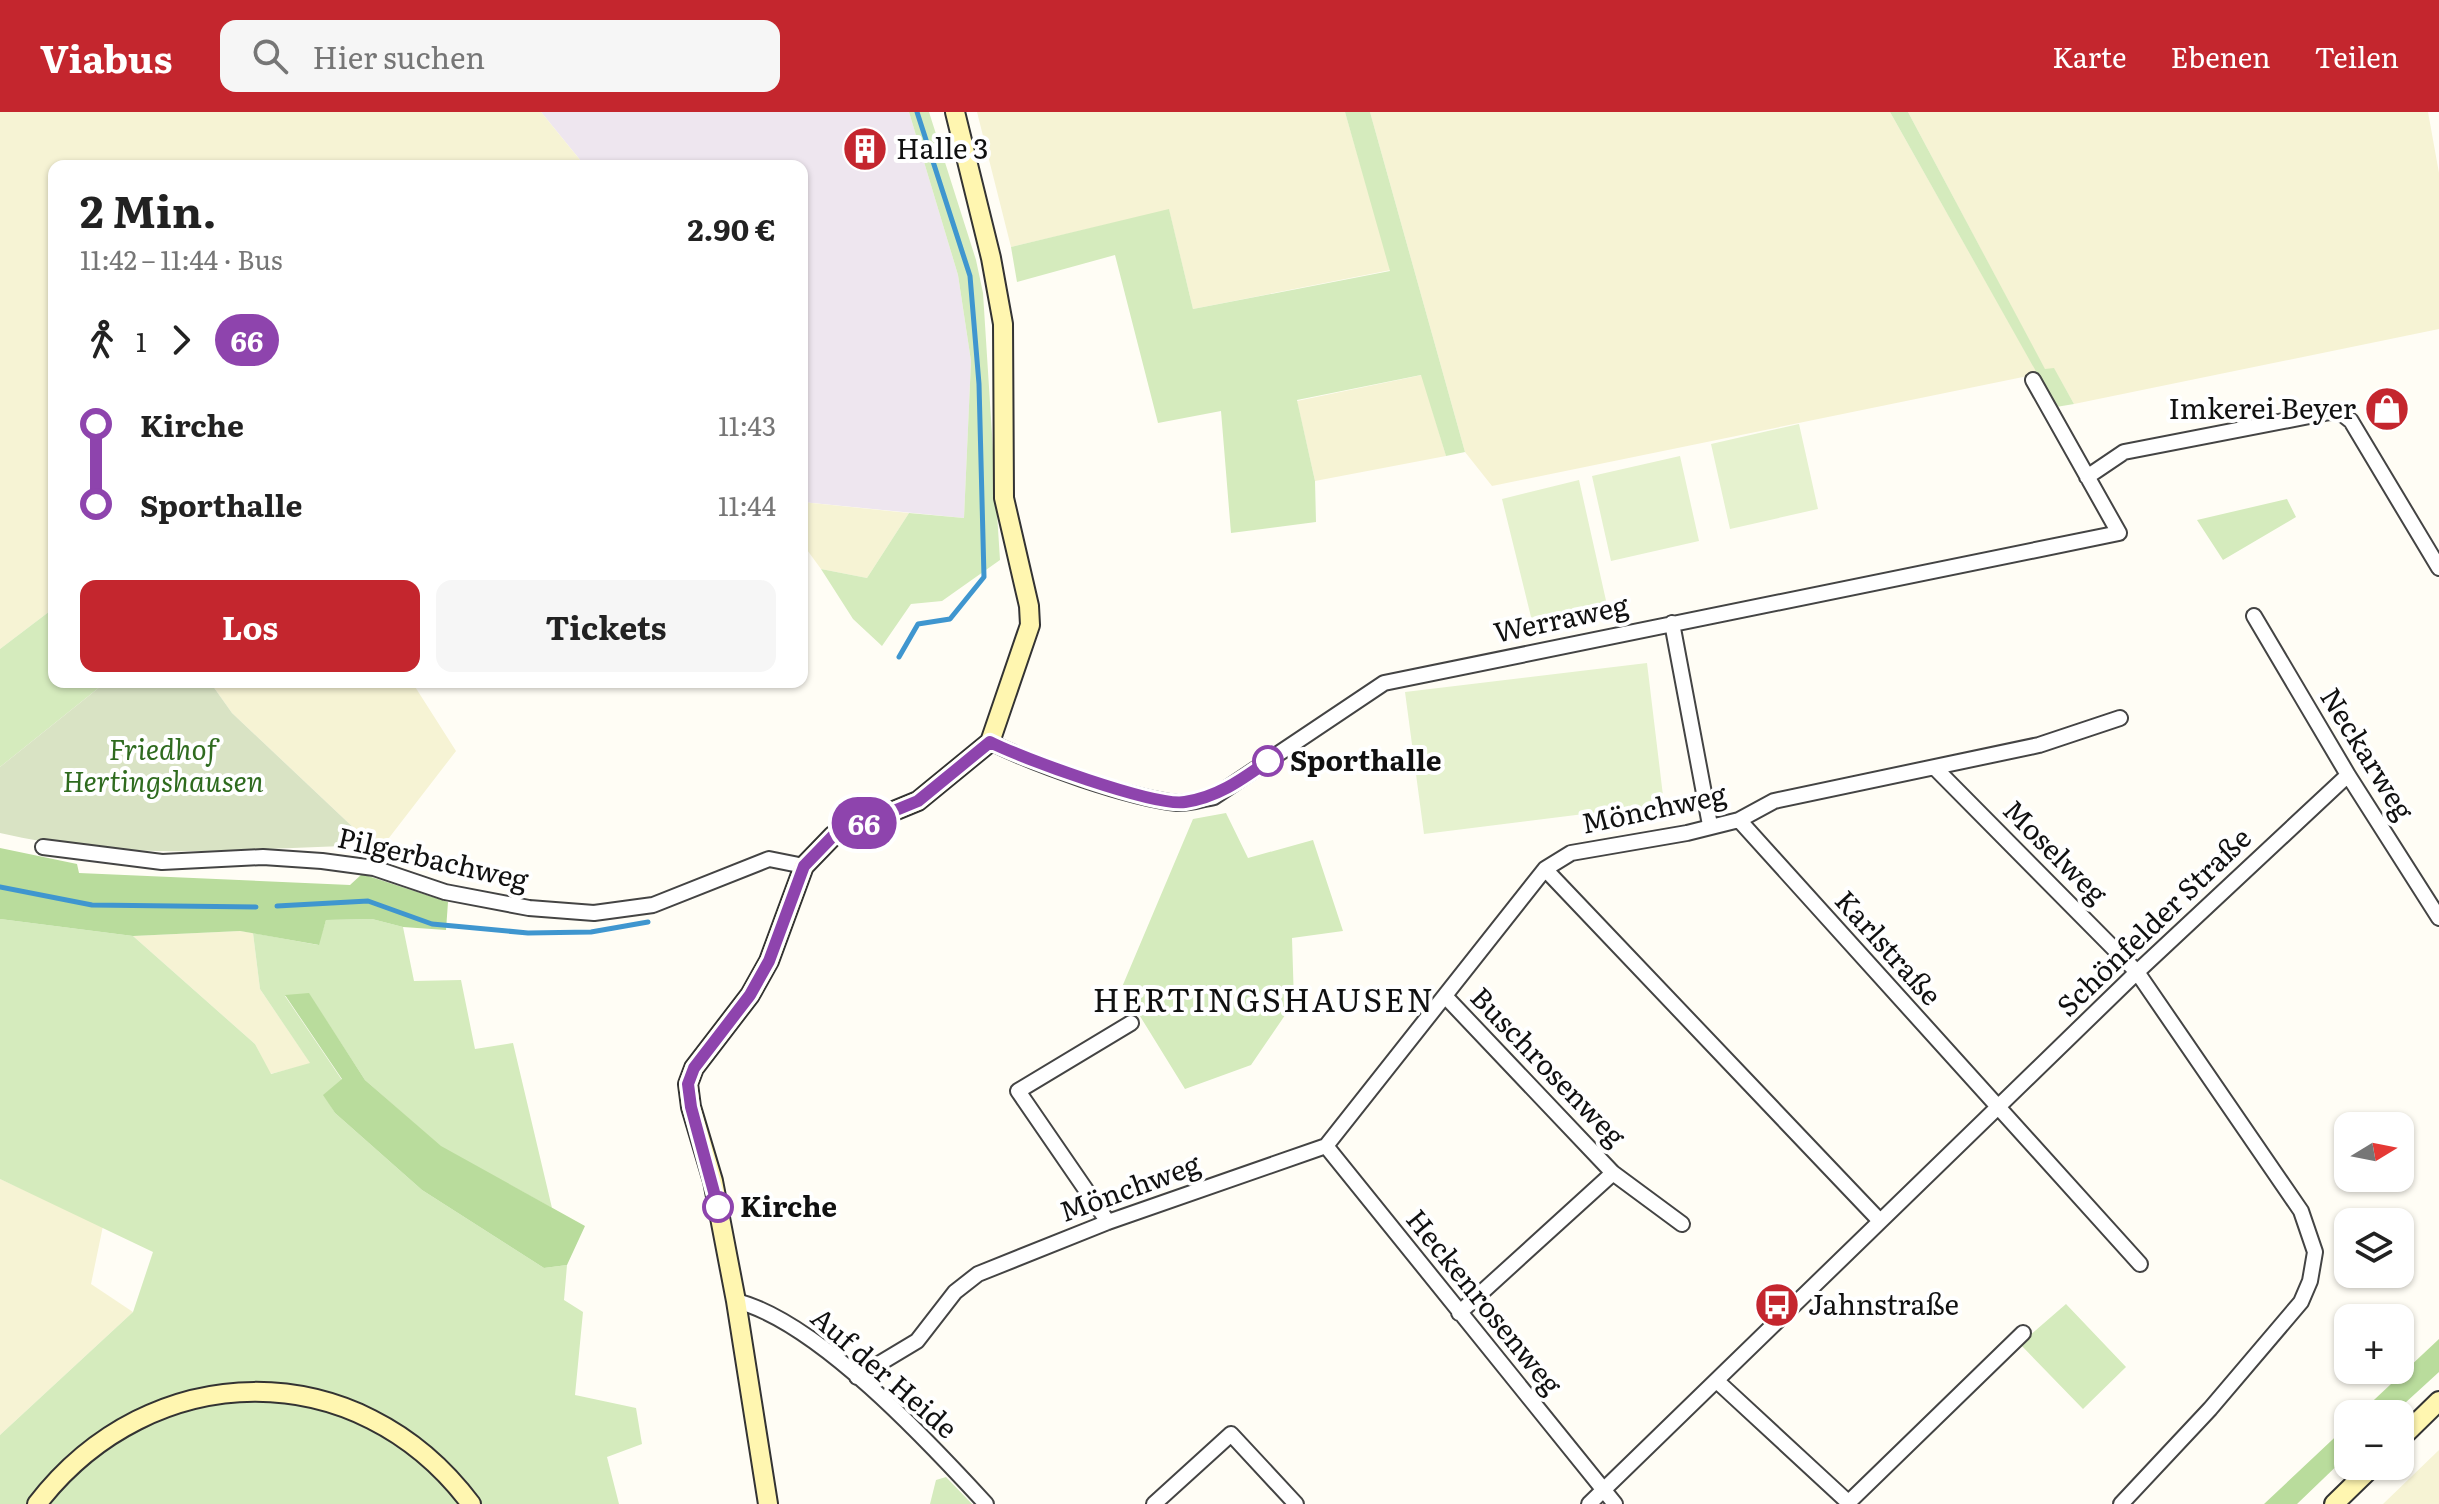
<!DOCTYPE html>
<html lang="de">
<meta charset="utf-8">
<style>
:root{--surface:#fff;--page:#f6f6f6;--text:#222;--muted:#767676;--accent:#c4262e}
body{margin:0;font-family:Literata,serif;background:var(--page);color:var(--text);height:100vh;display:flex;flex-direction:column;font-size:30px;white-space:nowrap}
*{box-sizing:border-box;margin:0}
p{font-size:26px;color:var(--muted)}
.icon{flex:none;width:44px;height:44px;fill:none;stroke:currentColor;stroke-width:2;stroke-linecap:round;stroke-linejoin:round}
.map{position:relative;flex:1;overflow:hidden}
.side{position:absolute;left:48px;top:48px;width:760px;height:528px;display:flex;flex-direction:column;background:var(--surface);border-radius:16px;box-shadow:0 2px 6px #0004}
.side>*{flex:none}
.badge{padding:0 16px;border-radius:26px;font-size:28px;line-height:52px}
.needle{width:52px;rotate:80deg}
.fabs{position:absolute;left:2334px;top:1000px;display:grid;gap:16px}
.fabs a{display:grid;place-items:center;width:80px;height:80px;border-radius:16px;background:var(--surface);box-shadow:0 2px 6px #0004;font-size:40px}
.map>.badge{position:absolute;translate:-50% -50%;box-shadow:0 0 0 4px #fff}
.legs{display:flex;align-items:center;gap:12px;height:88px;padding:0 32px;font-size:26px}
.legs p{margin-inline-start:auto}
.head{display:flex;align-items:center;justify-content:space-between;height:136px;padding:0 32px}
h1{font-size:44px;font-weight:700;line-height:60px}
.action{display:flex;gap:16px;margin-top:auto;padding:16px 32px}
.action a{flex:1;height:92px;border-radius:16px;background:var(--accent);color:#fff;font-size:32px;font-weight:700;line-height:92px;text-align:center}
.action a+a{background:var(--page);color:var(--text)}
ul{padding:0 32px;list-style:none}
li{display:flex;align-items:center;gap:28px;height:80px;font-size:30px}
li i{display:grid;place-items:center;width:12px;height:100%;margin:0 10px;background:currentColor}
li i::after{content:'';width:20px;height:20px;margin:-10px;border:6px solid;border-radius:50%;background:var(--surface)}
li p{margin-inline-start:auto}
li:first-child i{background:linear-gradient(#0000 50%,currentColor 0)}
li:last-child i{background:linear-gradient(currentColor 50%,#0000 0)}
header{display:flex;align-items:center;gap:48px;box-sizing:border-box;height:112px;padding:0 40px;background:var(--accent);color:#fff}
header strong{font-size:38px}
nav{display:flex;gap:44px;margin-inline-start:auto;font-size:28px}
.search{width:560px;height:72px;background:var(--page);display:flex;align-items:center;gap:20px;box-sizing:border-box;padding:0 28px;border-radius:16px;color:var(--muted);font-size:30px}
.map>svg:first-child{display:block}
.industrial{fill:#eee6ef}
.farmland{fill:#f6f3d4}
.green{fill:#d5ebbd}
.forest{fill:#b9dc9c}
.cemetery{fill:#d9e3c4}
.pitch{fill:#e6f2cf}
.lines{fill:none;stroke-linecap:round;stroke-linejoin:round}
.stream{stroke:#3f96cf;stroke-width:5}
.street-casing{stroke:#444;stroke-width:18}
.secondary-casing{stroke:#333;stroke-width:22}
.street{stroke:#fff;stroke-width:14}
.secondary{stroke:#fff6b0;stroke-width:18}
.line-1-casing{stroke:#fff;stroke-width:18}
.line-1{stroke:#8e44ad;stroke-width:12}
.stop-1-dot{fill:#fff;stroke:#8e44ad;stroke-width:4}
.labels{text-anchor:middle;stroke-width:8;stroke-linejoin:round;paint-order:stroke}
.poi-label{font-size:28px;fill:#111;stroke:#fff;text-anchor:start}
.street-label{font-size:28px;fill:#111;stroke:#fff}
.park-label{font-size:28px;font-style:italic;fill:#2f6b1f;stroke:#fff}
.stop-label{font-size:28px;font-weight:bold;fill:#111;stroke:#fff;text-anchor:start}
.quarter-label{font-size:32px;letter-spacing:2px;fill:#111;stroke:#fff}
</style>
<header>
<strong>Viabus</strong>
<div class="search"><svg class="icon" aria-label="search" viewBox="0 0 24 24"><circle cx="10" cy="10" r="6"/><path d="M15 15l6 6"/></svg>Hier suchen</div>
<nav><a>Karte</a><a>Ebenen</a><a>Teilen</a></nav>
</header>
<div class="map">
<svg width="2439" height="1392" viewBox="0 0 2439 1392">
<rect width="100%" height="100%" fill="#fffdf5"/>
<path class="industrial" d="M 541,0 L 909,0 L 958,163 L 971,249 L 964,406 L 802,390 L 802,54 L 585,54 Z"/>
<path class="farmland" d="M 0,0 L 541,0 L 585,54 L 54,54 L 54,496 L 0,537 Z
M 977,0 L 1345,0 L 1391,158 L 1193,197 L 1169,98 L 1011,135 Z
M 1370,0 L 1890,0 L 2038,262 L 1492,374 L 1465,340 Z
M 1908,0 L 2428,0 L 2439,61 L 2439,217 L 2074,292 L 2054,257 L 2045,258 Z
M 1422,263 L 1446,344 L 1315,369 L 1297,289 Z
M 802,390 L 909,401 L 867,466 L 821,457 L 802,431 Z
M 210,570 L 412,570 L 456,639 L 382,735 L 357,719 L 232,601 Z
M 240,819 L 253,821 L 260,877 L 311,952 L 270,962 L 255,932 L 133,824 Z
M 0,1067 L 103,1114 L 91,1172 L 133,1200 L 0,1323 Z
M 2439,1338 L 2439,1392 L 2383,1392 Z"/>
<path class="green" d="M 909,0 L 929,0 L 976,148 L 983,181 L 1000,448 L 942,489 L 911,492 L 882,534 L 853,507 L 821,457 L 867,466 L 909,401 L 964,406 L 971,249 L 958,163 Z
M 1345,0 L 1370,0 L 1465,340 L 1446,344 L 1421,263 L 1297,288 L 1315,369 L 1316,410 L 1231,421 L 1221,299 L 1158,311 L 1115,143 L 1017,170 L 1011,135 L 1169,97 L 1193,197 L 1390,159 Z
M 1890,0 L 1908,0 L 2045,257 L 2054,256 L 2074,292 L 2056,295 Z
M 2287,387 L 2296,405 L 2223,448 L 2197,408 Z
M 54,496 L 54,570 L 106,570 L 0,655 L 0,537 Z
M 1226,701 L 1248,746 L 1313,728 L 1343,819 L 1292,826 L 1294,890 L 1251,953 L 1185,977 L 1122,875 L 1193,707 Z
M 0,807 L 133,824 L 255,932 L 271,962 L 310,951 L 260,877 L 253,821 L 318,833 L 326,808 L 372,807 L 403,815 L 414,869 L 461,868 L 475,937 L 513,931 L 552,1096 L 441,1035 L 365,968 L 309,882 L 285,884 L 342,968 L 324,983 L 335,1001 L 422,1078 L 544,1156 L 567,1153 L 564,1188 L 583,1200 L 575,1283 L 636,1296 L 642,1332 L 607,1345 L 619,1392 L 0,1392 L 0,1323 L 133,1200 L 153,1140 L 0,1067 Z
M 2066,1192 L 2126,1255 L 2083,1297 L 2020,1232 Z
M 946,1365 L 972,1392 L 930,1392 L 936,1368 Z"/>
<path class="forest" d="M 0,736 L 77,752 L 79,761 L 350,773 L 362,762 L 448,790 L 446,818 L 403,815 L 372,807 L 326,808 L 319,833 L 240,819 L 133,824 L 0,807 Z
M 309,881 L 365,968 L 441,1034 L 585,1114 L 567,1153 L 544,1156 L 422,1078 L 335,1001 L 323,983 L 342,967 L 285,883 Z
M 2439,1227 L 2439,1260 L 2393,1302 L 2359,1302 Z
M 2348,1313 L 2348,1343 L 2297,1392 L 2264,1392 Z"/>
<path class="cemetery" d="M 106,570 L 210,570 L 232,601 L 357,719 L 343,734 C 229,738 112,748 0,721 L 0,655 Z"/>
<path class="pitch" d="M 1799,312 L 1818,397 L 1730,417 L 1711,332 Z
M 1680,344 L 1699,429 L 1611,449 L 1592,364 Z
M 1579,368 L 1607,493 L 1532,509 L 1502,387 Z
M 1647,551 L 1664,692 L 1424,722 L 1405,580 Z"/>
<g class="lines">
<path class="stream" d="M 899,545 L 918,512 L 950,507 L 984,465 L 979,272 L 970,164 L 917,0
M 0,775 L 92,793 L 256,795
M 277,794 L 368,789 L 432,812 L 528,821 L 591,820 L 648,810"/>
<g class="street-casing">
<path id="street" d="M 2087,365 L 2124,340 L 2330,300 L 2341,301 L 2351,309 L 2439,456
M 2254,504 L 2348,663 L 2439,806
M 1672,511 L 1710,713
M 990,630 C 1036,653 1126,685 1177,691 C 1189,692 1202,687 1214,685 L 1384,571 L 2119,421 L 2033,268
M 1936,657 L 2137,860 L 2301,1099 L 2315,1140 L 2310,1169 L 2301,1190 L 2210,1297 L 2121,1392
M 1739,708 L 2140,1152
M 43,735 L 162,750 L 263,745 L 322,749 L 374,756 L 445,780 L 529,796 L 594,801 L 653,793 L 769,747 L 804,754
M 1545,757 L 1880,1109
M 1445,884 L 1613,1061 L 1682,1112
M 1326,1034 L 1615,1392
M 1108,1110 L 1018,979 L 1131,911
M 736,1189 C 817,1209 929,1330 986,1392
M 1459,1201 L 1613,1061
M 857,1265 L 917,1229 L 955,1180 L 978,1162 L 1108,1110 L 1326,1034 L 1545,757 L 1571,741 L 1687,721 L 1739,708 L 1774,689 L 2039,633 L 2120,606
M 1718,1270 L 1850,1392
M 1849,1390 L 2023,1221
M 1154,1392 L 1231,1322 L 1296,1392
M 1589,1392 L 2137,860 L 2348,663"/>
</g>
<g class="secondary-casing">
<path id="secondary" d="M 2400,1327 L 2439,1289
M 37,1392 C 151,1244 358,1241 471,1392
M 768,1392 L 736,1189 L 713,1069 L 691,995 L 688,972 L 694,956 L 750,883 L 769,849 L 804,754 L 833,724 L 918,689 L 990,630 L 1030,513 L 1029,494 L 1004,386 L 1003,212 L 991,146 L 955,0
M 2334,1392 L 2373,1354"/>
</g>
<use href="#street" class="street"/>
<use href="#secondary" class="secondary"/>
</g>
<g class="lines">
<g class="line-1-casing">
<path id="line-1" d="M 718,1095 L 691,995 L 688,972 L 694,956 L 750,883 L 769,849 L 804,754 L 833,724 L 918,689 L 990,630 C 1021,646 1155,695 1185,690 C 1218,685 1241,668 1268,649"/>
</g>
<use href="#line-1" class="line-1"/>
</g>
<defs>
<g id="building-disc" transform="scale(2.3)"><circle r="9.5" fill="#c4262e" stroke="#fff"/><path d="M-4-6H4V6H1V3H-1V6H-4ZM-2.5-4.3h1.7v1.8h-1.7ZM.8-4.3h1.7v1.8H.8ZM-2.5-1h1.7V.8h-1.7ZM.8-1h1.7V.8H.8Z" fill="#fff"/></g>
<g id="shop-disc" transform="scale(2.3)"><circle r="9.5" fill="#c4262e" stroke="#fff"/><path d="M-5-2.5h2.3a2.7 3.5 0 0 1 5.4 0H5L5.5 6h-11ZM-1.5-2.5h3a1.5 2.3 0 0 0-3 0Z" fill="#fff"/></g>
<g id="bus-disc" transform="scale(2.3)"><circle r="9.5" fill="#c4262e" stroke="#fff"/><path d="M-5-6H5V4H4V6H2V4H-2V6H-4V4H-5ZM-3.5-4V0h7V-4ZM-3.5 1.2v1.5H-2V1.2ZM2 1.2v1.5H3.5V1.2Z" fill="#fff"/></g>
</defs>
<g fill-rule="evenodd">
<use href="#building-disc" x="865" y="37"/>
<use href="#shop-disc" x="2387" y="297"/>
<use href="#bus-disc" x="1777" y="1193"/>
</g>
<g class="stop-1-dot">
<circle cx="1268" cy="649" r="14"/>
<circle cx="718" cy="1095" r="14"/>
</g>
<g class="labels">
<g class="poi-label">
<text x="896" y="47">Halle 3</text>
<text x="2356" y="307" text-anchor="end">Imkerei Beyer</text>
<text x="1808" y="1203">Jahnstraße</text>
</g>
<g class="street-label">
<text transform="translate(1561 507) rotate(-12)" y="10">Werraweg</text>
<text transform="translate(2367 642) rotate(58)" y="10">Neckarweg</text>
<text transform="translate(1654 697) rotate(-12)" y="10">Mönchweg</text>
<text transform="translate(2055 740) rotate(45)" y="10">Moselweg</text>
<text transform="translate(433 747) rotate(13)" y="10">Pilgerbachweg</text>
<text transform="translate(2154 810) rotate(-44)" y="10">Schönfelder Straße</text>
<text transform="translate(1888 836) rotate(48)" y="10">Karlstraße</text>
<text transform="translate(1548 955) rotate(46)" y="10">Buschrosenweg</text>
<text transform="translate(1130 1076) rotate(-20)" y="10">Mönchweg</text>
<text transform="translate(1484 1190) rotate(51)" y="10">Heckenrosenweg</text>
<text transform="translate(884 1261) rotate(41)" y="10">Auf der Heide</text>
</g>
<g class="park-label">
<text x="163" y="648">Friedhof<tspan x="163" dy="32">Hertingshausen</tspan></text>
</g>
<g class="stop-label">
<text x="1290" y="659">Sporthalle</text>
<text x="740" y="1105">Kirche</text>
</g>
<g class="quarter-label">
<text x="1264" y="900">HERTINGSHAUSEN</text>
</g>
</g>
</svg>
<div class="fabs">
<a><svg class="needle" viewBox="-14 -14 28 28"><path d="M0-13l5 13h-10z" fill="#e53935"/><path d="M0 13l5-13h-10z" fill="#767676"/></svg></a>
<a><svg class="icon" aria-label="layers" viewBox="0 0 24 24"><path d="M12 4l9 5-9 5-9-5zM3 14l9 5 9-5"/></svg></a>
<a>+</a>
<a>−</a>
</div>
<b class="badge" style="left:864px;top:711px;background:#8e44ad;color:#fff">66</b>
<section class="side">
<div class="head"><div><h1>2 Min.</h1><p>11:42 – 11:44 · Bus</p></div><b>2.90 €</b></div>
<div class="legs"><svg class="icon" aria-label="walk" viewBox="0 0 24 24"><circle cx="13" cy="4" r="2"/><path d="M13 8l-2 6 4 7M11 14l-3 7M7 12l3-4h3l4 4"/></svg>1<svg class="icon" aria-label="forward" viewBox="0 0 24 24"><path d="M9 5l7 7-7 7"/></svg><b class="badge" style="background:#8e44ad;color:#fff">66</b></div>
<ul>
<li><i style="color:#8e44ad"></i><b>Kirche</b><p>11:43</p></li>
<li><i style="color:#8e44ad"></i><b>Sporthalle</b><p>11:44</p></li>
</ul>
<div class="action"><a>Los</a><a>Tickets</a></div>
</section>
</div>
